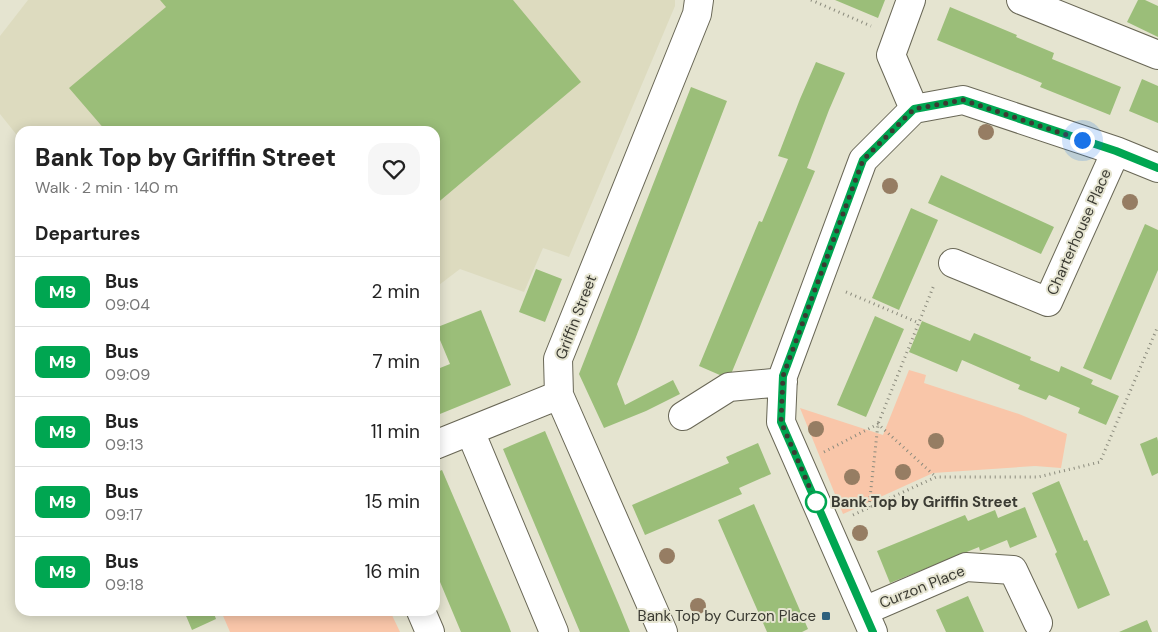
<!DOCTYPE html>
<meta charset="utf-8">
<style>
:root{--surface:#fff;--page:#f6f6f6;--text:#222;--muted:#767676;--line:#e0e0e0}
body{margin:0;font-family:"DM Sans",sans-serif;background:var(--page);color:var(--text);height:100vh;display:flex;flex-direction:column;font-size:19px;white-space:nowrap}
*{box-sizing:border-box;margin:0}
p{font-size:16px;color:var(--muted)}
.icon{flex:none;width:28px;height:28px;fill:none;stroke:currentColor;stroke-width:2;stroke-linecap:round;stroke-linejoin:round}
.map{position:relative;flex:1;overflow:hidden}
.panel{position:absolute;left:15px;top:126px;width:425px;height:490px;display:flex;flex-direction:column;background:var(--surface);border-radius:15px;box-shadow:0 2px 12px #0003}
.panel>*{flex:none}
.badge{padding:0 10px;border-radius:8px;font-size:18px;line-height:32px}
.you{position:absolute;width:25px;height:25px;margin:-12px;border:4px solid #fff;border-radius:50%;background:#1a73e8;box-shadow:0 0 0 8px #1a73e833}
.map>.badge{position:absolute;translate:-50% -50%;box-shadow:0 0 0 2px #fff}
h2{padding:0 20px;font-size:19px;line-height:45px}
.round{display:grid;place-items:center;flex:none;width:52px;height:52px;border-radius:15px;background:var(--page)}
.headline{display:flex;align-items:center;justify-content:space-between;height:85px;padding:0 20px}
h1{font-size:24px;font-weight:800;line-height:38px}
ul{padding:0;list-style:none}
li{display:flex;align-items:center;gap:15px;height:70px;padding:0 20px;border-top:1px solid var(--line)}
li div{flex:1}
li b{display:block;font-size:19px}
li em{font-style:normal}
li .badge{min-width:55px;font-weight:700;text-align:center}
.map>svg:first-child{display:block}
.built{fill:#dddbbf}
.green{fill:#f9c6a9}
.building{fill:#9bbe79}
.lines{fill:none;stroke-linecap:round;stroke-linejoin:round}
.minor-casing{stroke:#696756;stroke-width:30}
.path{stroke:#8a8a7c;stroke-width:3;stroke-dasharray:1 4;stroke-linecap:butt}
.minor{stroke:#fff;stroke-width:28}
.tree{fill:#967d63}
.line-casing{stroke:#fff;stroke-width:11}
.line{stroke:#00a651;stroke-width:8}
.walk{stroke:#3b3b33;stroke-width:5;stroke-dasharray:0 9}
.stop-dot{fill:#fff;stroke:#00a651;stroke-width:2.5}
.poi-dot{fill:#2e617d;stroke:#e5e4d0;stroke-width:2}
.labels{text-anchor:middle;stroke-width:4;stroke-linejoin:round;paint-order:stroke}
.street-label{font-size:15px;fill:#3b3b33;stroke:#e5e4d0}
.stop-label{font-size:15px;font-weight:bold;fill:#3b3b33;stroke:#e5e4d0;text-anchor:start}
.poi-label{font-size:15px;fill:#3b3b33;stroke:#e5e4d0;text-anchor:end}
</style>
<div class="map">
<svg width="1158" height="632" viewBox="0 0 1158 632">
<rect width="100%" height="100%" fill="#e5e4d0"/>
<path class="built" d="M 28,0 L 675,0 L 675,6 L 569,257 L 543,248 L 524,292 L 460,269 L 435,288 L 435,131 L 20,131 L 20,139 L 0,114 L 0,36 Z"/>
<path class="green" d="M 909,370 L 926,375 L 924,383 L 1019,414 L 1067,434 L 1061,468 L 1035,466 L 933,473 L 843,514 L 800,408 L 883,435 Z
M 221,611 L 390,611 L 400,632 L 230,632 Z"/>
<path class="building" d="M 160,0 L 513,0 L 581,82 L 435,205 L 435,131 L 106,131 L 69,88 L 166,7 Z
M 835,0 L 885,0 L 878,18 Z
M 1138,0 L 1145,0 L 1158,6 L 1158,37 L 1127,22 Z
M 950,7 L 1017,35 L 1016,37 L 1054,53 L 1052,59 L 1121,87 L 1110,115 L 1040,87 L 1042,83 L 937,40 Z
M 816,62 L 845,73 L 829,110 L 807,168 L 815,171 L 729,379 L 699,366 L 759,221 L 762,222 L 788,159 L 778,156 L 800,99 Z
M 1142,79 L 1158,86 L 1158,123 L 1129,111 Z
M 691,87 L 727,101 L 636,337 L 617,384 L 625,405 L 673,380 L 680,394 L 646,411 L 604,428 L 579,374 Z
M 941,175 L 1054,227 L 1041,254 L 928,203 Z
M 911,208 L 938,220 L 899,310 L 872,298 Z
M 1145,224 L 1158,230 L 1158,270 L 1111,380 L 1083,368 Z
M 536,269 L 562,279 L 545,322 L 519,312 Z
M 481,310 L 511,385 L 435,416 L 435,370 L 450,364 L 435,328 Z
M 875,316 L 904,329 L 866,417 L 837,405 Z
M 922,321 L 970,341 L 974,333 L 1031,357 L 1030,360 L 1059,372 L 1061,366 L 1093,380 L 1091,384 L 1119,396 L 1106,425 L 1078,413 L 1080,408 L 1049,395 L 1046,400 L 1018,389 L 1020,385 L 962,360 L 957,372 L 909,352 Z
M 545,431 L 619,605 L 630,632 L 580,632 L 503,449 Z
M 1157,437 L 1158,441 L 1158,473 L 1152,476 L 1140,444 Z
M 758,443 L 771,474 L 739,488 L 742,494 L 645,535 L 632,505 L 729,463 L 726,457 Z
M 442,470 L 508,624 L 511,632 L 461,632 L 435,570 L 435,473 Z
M 1059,481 L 1084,541 L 1087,540 L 1110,595 L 1078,609 L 1055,554 L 1057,552 L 1032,493 Z
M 754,504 L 808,629 L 802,632 L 767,632 L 718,520 Z
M 1025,507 L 1037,537 L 1010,548 L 1007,540 L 980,551 L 979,547 L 890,583 L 877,551 L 965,515 L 968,521 L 995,510 L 998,518 Z
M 968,596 L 984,632 L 946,632 L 936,610 Z
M 184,611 L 213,611 L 216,619 L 192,630 Z
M 1147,620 L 1152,632 L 1119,632 Z"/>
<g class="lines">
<g class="minor-casing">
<path id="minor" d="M 911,0 L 891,55 L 914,109
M 1021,0 L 1158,55
M 914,109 L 963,100 L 1116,151 L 1158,168
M 953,263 L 1048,302 L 1116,151
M 683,416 L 729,387 L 783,382
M 470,431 L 554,632
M 435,445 L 559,395
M 421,611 L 430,632
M 864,611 L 966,567 L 1013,570 L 1038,623
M 663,632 L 559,395 L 558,359 L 697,14 L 699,0
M 873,632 L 781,422 L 783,376 L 863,160 L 914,109"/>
</g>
<path class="path" d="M 811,0 L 871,26
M 846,292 L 919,323
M 824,452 L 878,424 L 936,477
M 869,507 L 878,424 L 934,285
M 853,515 L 936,477 L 1038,477 L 1100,462 L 1158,326"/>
<use href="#minor" class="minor"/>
</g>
<g class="tree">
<circle cx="986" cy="132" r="8"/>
<circle cx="890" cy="186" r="8"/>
<circle cx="1130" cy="202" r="8"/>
<circle cx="816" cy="429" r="8"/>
<circle cx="936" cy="441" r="8"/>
<circle cx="903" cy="472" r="8"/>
<circle cx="852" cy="477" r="8"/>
<circle cx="860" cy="533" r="8"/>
<circle cx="667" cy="556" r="8"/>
<circle cx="698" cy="606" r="8"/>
</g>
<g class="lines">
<g class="line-casing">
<path id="line" d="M 873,632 L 781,422 L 783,376 L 863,160 L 914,109 L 963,100 L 1116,151 L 1158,168"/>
</g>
<use href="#line" class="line"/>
<path class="walk" d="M 816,502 L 781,422 L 783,376 L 863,160 L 914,109 L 963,100 L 1082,140"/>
</g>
<circle class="stop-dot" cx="816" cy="502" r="10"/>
<rect class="poi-dot" x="821" y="611" width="10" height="10" rx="2.5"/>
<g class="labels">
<g class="street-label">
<text transform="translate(1079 232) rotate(-66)" y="5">Charterhouse Place</text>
<text transform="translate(576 317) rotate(-69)" y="5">Griffin Street</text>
<text transform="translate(922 587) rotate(-22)" y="5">Curzon Place</text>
</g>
<g class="stop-label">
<text x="831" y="507">Bank Top by Griffin Street</text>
</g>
<g class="poi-label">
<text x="816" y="621">Bank Top by Curzon Place</text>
</g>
</g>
</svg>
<div class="you" style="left:1082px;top:140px"></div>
<section class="panel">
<div class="headline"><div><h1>Bank Top by Griffin Street</h1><p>Walk · 2 min · 140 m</p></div><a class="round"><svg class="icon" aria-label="heart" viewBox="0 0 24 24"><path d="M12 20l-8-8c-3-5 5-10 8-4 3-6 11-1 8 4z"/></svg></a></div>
<h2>Departures</h2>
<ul>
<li><span class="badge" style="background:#00a651;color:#fff">M9</span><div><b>Bus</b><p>09:04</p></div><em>2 min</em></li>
<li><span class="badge" style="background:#00a651;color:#fff">M9</span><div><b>Bus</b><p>09:09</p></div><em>7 min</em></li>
<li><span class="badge" style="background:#00a651;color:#fff">M9</span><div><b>Bus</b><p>09:13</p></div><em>11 min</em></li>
<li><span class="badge" style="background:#00a651;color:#fff">M9</span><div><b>Bus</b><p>09:17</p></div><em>15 min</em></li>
<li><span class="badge" style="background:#00a651;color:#fff">M9</span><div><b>Bus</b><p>09:18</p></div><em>16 min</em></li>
</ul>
</section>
</div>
